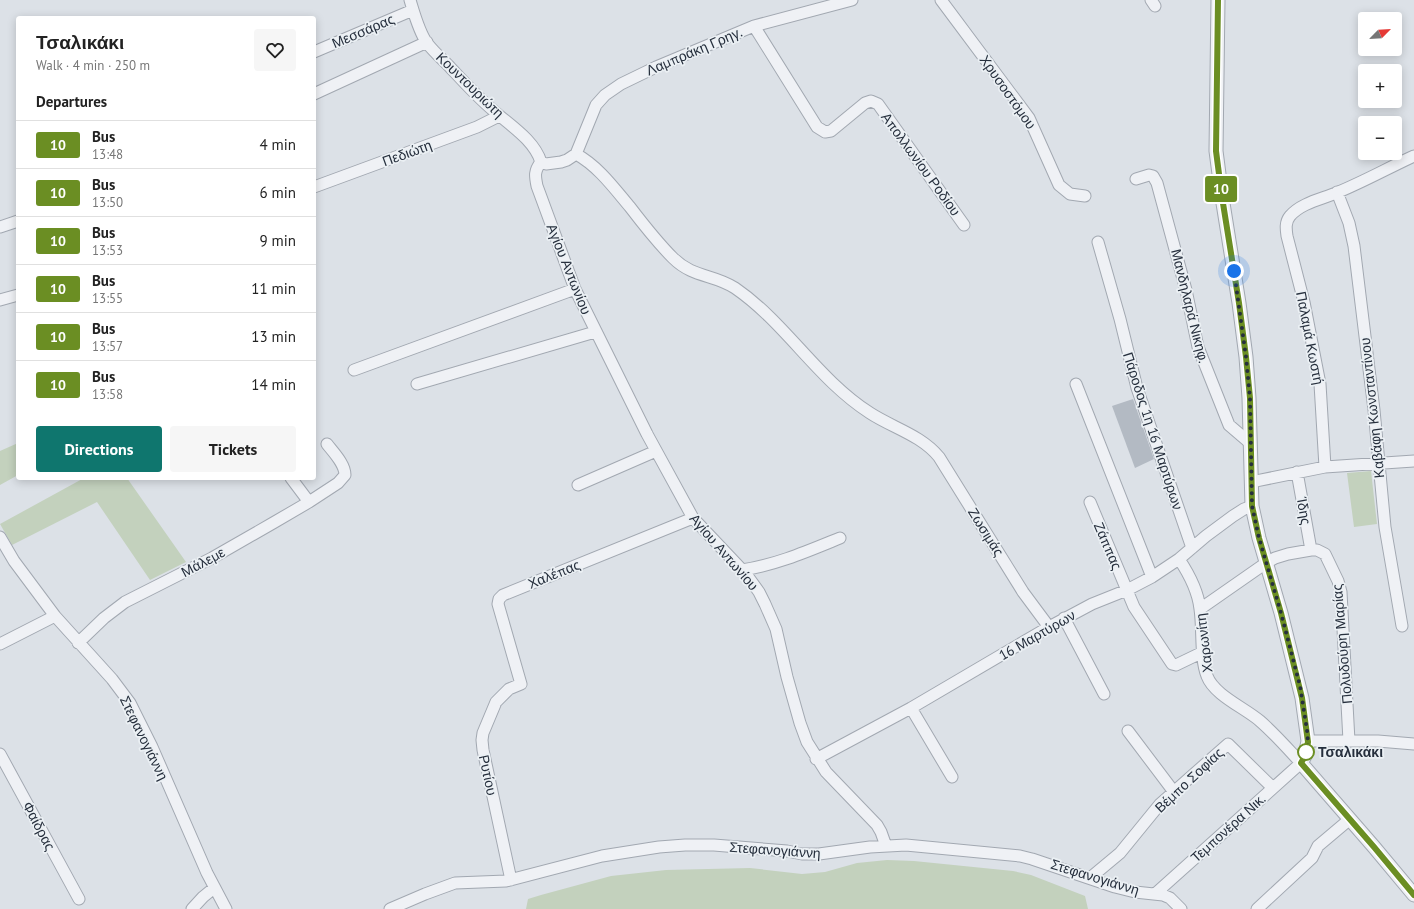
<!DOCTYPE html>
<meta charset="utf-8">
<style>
:root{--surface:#fff;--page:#f6f6f6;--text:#222;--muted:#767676;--line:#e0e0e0;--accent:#0f766e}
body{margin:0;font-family:"PT Sans",sans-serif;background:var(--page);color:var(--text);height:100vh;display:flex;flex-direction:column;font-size:15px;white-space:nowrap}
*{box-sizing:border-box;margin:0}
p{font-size:13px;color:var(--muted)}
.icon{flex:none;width:22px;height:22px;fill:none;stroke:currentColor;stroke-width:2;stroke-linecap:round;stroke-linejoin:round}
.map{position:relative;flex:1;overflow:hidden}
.panel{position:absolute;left:16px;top:16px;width:300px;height:464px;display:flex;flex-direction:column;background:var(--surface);border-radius:4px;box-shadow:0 2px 10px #0003}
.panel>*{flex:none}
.badge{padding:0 8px;border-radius:3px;font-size:14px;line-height:26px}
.needle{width:26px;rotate:66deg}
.fabs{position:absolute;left:1358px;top:12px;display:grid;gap:8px}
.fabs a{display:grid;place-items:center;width:44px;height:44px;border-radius:4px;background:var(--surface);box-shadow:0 2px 10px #0003;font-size:20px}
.you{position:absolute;width:20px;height:20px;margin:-10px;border:3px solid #fff;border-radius:50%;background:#1a73e8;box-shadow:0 0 0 6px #1a73e833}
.map>.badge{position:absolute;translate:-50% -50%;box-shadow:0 0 0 2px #fff}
h2{padding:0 20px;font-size:15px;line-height:36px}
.round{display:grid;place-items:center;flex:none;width:42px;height:42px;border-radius:4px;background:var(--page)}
.head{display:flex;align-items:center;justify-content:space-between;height:68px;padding:0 20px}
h1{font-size:19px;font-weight:700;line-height:30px}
.action{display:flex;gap:8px;margin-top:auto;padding:8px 20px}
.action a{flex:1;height:46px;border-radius:4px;background:var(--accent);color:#fff;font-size:16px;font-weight:700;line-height:46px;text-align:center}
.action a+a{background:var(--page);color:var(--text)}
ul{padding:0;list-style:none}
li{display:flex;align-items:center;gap:12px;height:48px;padding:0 20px;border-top:1px solid var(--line)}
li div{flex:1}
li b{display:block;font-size:15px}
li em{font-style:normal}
li .badge{min-width:44px;font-weight:700;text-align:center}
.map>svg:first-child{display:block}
.green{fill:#c3d1bd}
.building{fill:#b3bac3}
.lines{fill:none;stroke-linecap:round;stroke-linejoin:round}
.minor-casing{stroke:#a2a8b1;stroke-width:13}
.tertiary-casing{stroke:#a2a8b1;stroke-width:15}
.minor{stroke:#eff1f5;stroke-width:11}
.tertiary{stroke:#eff1f5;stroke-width:13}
.line-casing{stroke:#fff;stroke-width:9}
.line{stroke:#6b8e23;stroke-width:6}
.walk{stroke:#262f3d;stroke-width:4;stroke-dasharray:0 7.2}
.stop-dot{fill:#fff;stroke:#6b8e23;stroke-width:2}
.labels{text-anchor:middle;stroke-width:3.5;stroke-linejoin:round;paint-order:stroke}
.street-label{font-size:14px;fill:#262f3d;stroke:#ebf0f4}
.stop-label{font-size:14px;font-weight:bold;fill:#262f3d;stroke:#ebf0f4;text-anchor:start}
</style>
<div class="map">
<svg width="1414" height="909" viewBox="0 0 1414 909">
<rect width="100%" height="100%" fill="#dce1e7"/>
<path class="green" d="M 18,443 L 18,475 L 0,485 L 0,451 Z
M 1371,471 L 1377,524 L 1354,527 L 1347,473 Z
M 84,478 L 127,478 L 186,562 L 150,580 L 97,502 L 12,545 L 0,524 Z
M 887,860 L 914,861 L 1013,871 L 1031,875 L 1085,896 L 1088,909 L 526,909 L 528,899 L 541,895 L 611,876 L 666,870 L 750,868 L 802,874 L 825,872 L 857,863 Z"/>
<path class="building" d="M 1133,399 L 1154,459 L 1135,468 L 1112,406 Z"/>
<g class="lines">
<g class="minor-casing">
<path id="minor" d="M 410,0 C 414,13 419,32 427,43 C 433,51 441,58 448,65 C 463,81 477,97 494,111 C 511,126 534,140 541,162
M 941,0 L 1029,118 L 1059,185 L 1070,194 L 1085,196
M 1151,0 L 1155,6
M 754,26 L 817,127 L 825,132 L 831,131 L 865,103 L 871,101 L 878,104 L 964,225
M 314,52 L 413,10
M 314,94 L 427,42
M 576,154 C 598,166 614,188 630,207 C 643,224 657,242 673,258 C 693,278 714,274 735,288 C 786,323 817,379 870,413 C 893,428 921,435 939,457 L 1023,592 L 1049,627
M 541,162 C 534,171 535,176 537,186 L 575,289 L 647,434 L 693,518 L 746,574 L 759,592 L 765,604 L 776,629 L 787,677 L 800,723 L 807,742 L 826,772 L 877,825 L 881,832 L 886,846
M 541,162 L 546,164 L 561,162 L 567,160 L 576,154 L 596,105 L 605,95 L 621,84 L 656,67 L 754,26 L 852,0
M 1136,179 L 1149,175 L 1153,176 L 1157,183 L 1186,290 L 1198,347 L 1229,425 L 1250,443
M 314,187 L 477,127 L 499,116
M 1337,192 L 1349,223 L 1354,246 L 1374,410 L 1385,527 L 1402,626
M 0,227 L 18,221
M 1098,242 L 1120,319 L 1137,388 L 1192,548
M 0,300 L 18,295
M 354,370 L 575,289
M 417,384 L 595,332
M 1076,384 L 1152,577
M 1325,467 L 1320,384 L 1304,302 L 1287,236 C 1286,229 1285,222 1290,216 C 1301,203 1322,199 1336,193 C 1363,182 1388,168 1414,156
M 1297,472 L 1311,550
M 1251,482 L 1325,467 L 1414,461
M 578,485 L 656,451
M 309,502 L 338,483 L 345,475 C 345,464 334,453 327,444
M 1090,502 L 1134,607 L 1172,664 L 1176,665 L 1203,652
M 0,537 L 14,561 L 55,616
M 742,570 C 776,565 808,551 840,538
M 1200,609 L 1266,563 L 1275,558 L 1288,554 L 1311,550 L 1317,550 L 1325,554 L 1338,581 L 1341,592 L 1349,741
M 1064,618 L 1104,694
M 78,643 L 104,618 L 125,602 L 212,558 L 273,523 L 309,502 L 291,478
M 0,644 L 55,616 L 112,679 L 130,703 L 152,747 L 207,873 L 226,909
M 911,708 L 952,777
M 1128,731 L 1174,792
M 1308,741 L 1378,741 L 1414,744
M 0,754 L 79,899
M 816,759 L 911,708 L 1049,627 L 1092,604 L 1127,590 L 1152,577 L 1179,559 L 1206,536 L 1233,516 L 1244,509 L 1252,506
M 1090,878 L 1120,853 L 1160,804 L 1228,744 L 1273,788
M 511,880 L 483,750 L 482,740 L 483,733 L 496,702 L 509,689 L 521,684 L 498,604 L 499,599 L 503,595 L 693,518
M 1156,893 L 1301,763 C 1288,749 1275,734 1260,721 C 1245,708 1214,695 1207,676 C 1200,659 1203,629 1200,609 C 1198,591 1189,574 1179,559
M 192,909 L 203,897 L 214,888
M 390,909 L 425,894 L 455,883 L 506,881 L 602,856 L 659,847 L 685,845 L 714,845 L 787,851 L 802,854 L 819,854 L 870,847 L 906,845 L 1020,856 L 1032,859 L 1115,887 L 1135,892 L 1163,895 L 1170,898 L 1181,909
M 1257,909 L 1312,858 L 1318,846 L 1350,819"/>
</g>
<g class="tertiary-casing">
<path id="tertiary" d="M 1218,0 L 1216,151 L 1222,197 L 1239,303 L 1246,357 L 1249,398 L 1252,506 L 1259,538 L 1281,613 L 1302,698 L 1308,741 L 1305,756 L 1301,763 L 1374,847 L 1414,895"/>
</g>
<use href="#minor" class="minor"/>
<use href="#tertiary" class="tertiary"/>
</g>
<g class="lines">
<g class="line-casing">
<path id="line" d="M 1218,0 L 1216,151 L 1222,197 L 1239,303 L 1246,357 L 1250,398 L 1252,506 L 1259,538 L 1281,613 L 1302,698 L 1308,742 L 1305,756 L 1301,763 L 1374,847 L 1414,895"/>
</g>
<use href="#line" class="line"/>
<path class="walk" d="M 1234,271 L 1246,357 L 1250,398 L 1252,506 L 1259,538 L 1281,613 L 1300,686 L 1307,730 L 1308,742 L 1306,752"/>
</g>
<circle class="stop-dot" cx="1306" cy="752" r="8"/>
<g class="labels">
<g class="street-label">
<text transform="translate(363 31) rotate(-23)" y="5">Μεσσάρας</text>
<text transform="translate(694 51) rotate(-23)" y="5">Λαμπράκη Γρηγ.</text>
<text transform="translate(470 85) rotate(44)" y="5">Κουντουριώτη</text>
<text transform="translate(1008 92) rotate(55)" y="5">Χρυσοστόμου</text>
<text transform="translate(407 153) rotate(-20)" y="5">Πεδιώτη</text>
<text transform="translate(921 164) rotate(54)" y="5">Απολλωνίου Ροδίου</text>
<text transform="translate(569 269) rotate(68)" y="5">Αγίου Αντωνίου</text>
<text transform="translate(1190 306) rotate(76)" y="5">Μανδηλαρά Νικηφ.</text>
<text transform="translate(1310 338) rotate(79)" y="5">Παλαμά Κωστή</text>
<text transform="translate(1372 408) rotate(-96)" y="5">Καβάφη Κωνσταντίνου</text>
<text transform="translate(1153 431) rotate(72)" y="5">Πάροδος 1η 16 Μαρτύρων</text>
<text transform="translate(1304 511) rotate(80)" y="5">Ίδης</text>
<text transform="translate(986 532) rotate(58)" y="5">Ζωσιμάς</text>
<text transform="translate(1108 546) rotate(67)" y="5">Ζάππας</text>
<text transform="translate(724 552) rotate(49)" y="5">Αγίου Αντωνίου</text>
<text transform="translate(203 562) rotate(-28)" y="5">Μάλεμε</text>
<text transform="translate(554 574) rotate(-22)" y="5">Χαλέπας</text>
<text transform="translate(1037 635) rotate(-30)" y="5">16 Μαρτύρων</text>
<text transform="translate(1204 643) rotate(-97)" y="5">Χαρωνίτη</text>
<text transform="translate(1342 644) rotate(-95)" y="5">Πολυδούρη Μαρίας</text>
<text transform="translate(144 738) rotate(64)" y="5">Στεφανογιάννη</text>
<text transform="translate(488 775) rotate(78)" y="5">Ρυτίου</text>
<text transform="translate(1189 780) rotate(-43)" y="5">Βέμπο Σοφίας</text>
<text transform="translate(39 826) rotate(62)" y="5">Φαίδρας</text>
<text transform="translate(1228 828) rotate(-42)" y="5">Τεμπονέρα Νικ.</text>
<text transform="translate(775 850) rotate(4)" y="5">Στεφανογιάννη</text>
<text transform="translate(1095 877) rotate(17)" y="5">Στεφανογιάννη</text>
</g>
<g class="stop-label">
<text x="1318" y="757">Τσαλικάκι</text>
</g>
</g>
</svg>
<div class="fabs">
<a><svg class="needle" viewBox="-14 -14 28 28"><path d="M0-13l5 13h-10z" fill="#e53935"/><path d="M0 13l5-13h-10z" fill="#767676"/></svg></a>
<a>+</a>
<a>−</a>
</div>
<div class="you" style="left:1234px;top:271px"></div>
<b class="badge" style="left:1221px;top:189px;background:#6b8e23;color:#fff">10</b>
<section class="panel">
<div class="head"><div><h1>Τσαλικάκι</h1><p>Walk · 4 min · 250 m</p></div><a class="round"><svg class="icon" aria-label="heart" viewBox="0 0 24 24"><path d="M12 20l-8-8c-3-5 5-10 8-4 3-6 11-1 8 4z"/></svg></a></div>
<h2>Departures</h2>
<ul>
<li><span class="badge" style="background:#6b8e23;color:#fff">10</span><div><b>Bus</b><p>13:48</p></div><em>4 min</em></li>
<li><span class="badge" style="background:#6b8e23;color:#fff">10</span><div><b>Bus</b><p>13:50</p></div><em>6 min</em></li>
<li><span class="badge" style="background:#6b8e23;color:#fff">10</span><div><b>Bus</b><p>13:53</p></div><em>9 min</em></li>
<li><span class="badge" style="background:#6b8e23;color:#fff">10</span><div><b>Bus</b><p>13:55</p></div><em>11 min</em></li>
<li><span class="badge" style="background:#6b8e23;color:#fff">10</span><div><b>Bus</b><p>13:57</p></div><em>13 min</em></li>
<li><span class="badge" style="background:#6b8e23;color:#fff">10</span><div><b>Bus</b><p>13:58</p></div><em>14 min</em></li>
</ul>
<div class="action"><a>Directions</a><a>Tickets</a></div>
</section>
</div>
